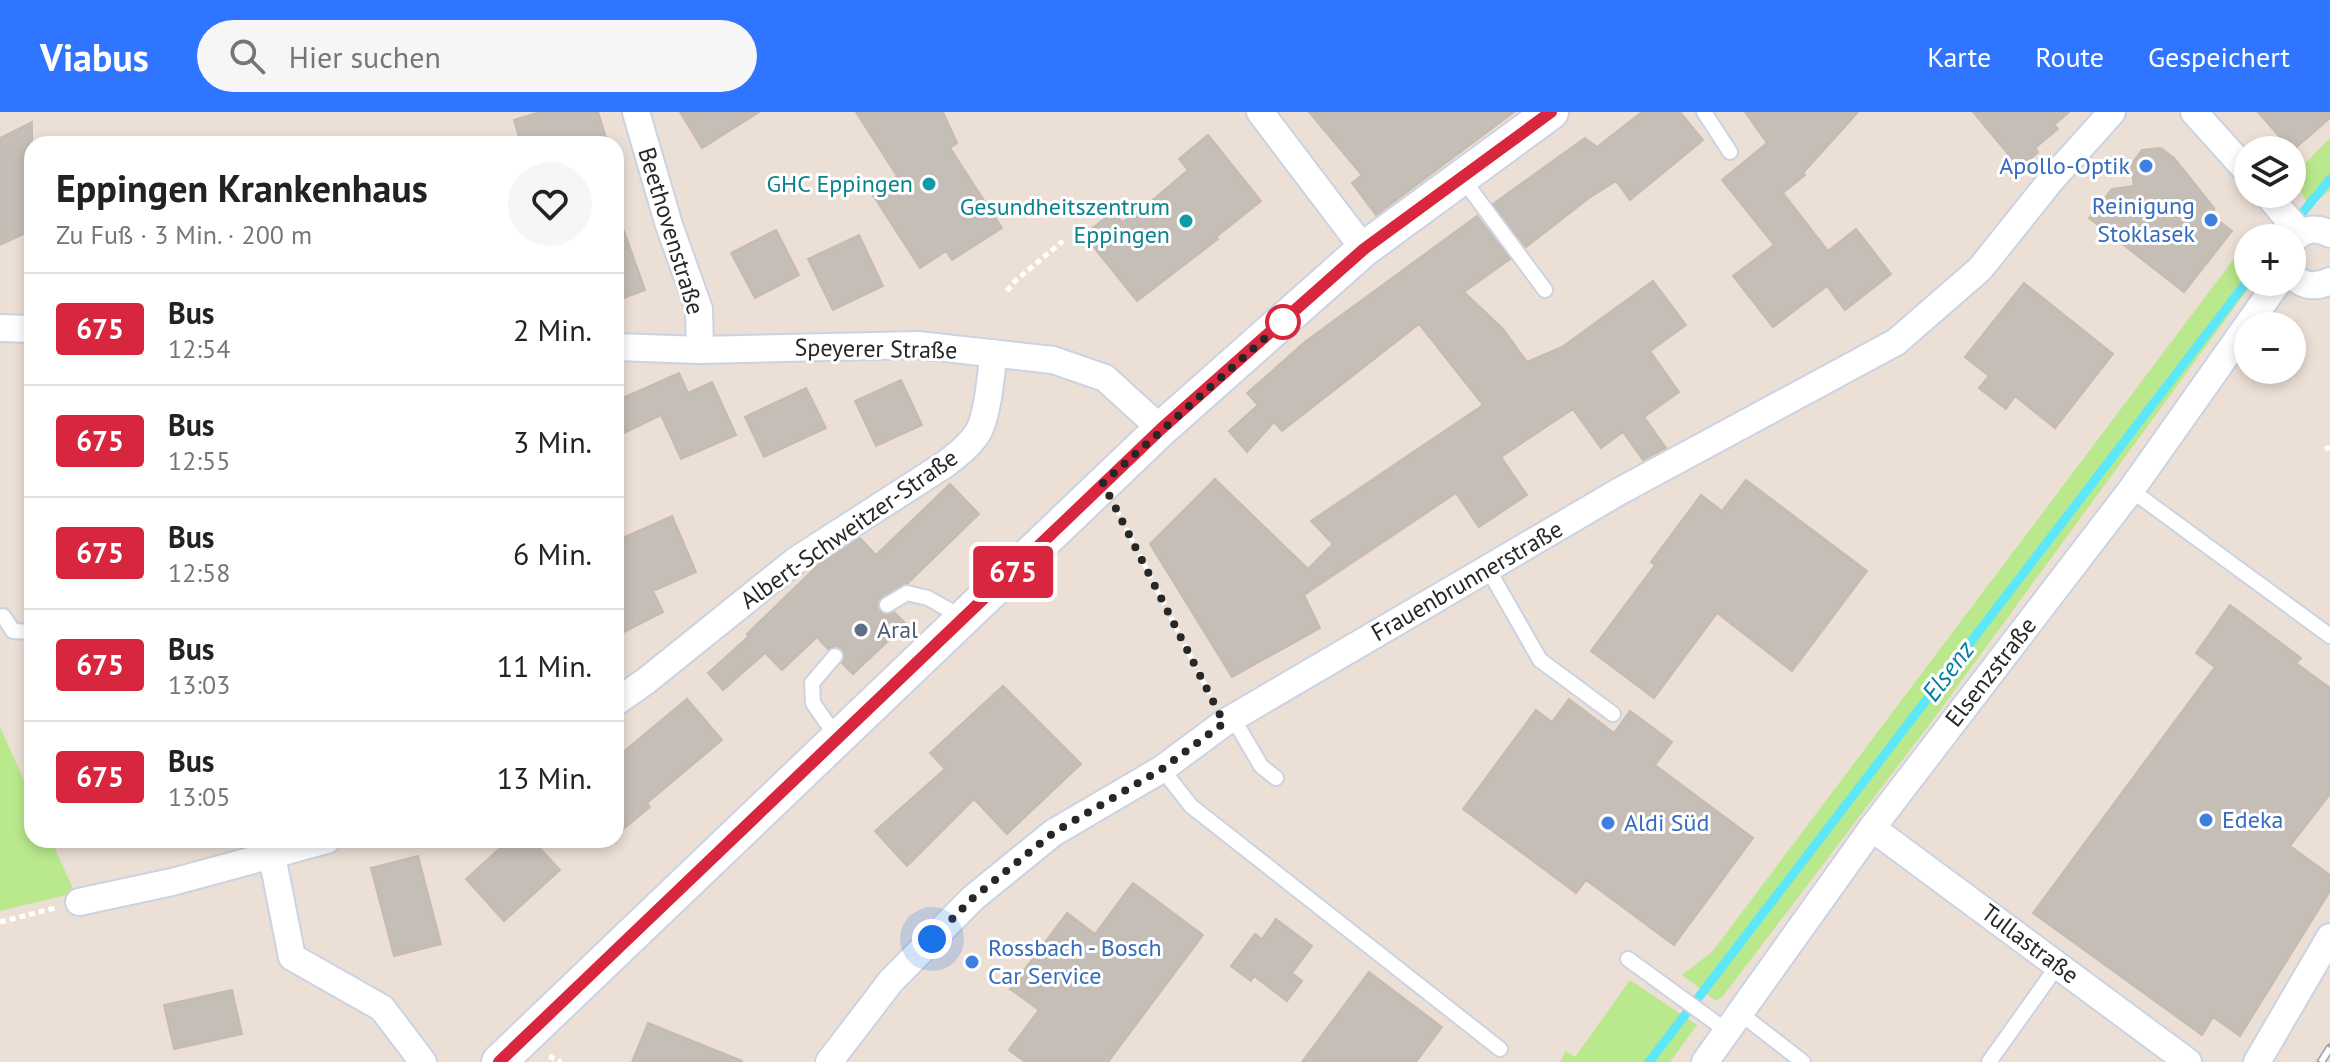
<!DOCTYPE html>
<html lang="de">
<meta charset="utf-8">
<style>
:root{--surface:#fff;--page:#f6f6f6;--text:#222;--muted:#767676;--line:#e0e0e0;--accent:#3075ff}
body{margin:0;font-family:"PT Sans",sans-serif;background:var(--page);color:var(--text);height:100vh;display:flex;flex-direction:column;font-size:30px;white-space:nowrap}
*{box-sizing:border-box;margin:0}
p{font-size:26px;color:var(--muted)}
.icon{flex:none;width:44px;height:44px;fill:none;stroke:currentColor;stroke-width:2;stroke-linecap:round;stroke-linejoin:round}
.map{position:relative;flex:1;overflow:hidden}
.sheet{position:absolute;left:24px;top:24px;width:600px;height:712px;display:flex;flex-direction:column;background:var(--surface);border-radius:24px;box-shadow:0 4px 12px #0003}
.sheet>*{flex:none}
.badge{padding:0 16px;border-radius:6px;font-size:28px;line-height:52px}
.buttons{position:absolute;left:2234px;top:24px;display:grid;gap:16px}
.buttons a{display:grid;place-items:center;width:72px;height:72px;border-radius:50%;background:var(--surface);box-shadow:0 4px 12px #0003;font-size:40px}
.you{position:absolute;width:40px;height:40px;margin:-20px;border:6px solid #fff;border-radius:50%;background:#1a73e8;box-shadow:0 0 0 12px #1a73e833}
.map>.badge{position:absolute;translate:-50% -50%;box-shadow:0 0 0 4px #fff}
.round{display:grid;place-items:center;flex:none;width:84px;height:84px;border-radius:42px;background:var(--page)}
.headline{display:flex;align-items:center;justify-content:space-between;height:136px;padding:0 32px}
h1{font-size:38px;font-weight:800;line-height:60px}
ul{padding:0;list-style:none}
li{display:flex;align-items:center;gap:24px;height:112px;padding:0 32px;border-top:2px solid var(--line)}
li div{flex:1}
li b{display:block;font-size:30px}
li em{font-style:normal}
li .badge{min-width:88px;font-weight:700;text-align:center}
header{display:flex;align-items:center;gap:48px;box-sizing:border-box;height:112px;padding:0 40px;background:var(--accent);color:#fff}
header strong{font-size:38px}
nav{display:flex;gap:44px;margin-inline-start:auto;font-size:28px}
.search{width:560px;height:72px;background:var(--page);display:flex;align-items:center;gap:20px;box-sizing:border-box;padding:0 28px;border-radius:44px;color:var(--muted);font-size:30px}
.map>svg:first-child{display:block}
.green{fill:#b9e98c}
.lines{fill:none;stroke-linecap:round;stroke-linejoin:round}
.stream{stroke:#5de7fa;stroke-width:9}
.building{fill:#c5beb6;stroke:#c6bbb0;stroke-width:2}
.service-casing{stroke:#cbd3e2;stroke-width:18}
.minor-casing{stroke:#cbd3e2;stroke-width:30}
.tertiary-casing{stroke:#cbd3e2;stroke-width:38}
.path{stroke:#fff;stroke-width:5;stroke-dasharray:6 4;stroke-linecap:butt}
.service{stroke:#fff;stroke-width:14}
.minor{stroke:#fff;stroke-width:26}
.tertiary{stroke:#fff;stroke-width:34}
.rail-casing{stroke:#99a1b4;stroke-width:9}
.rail{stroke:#fff;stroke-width:6;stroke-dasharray:18;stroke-linecap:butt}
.line-casing{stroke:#fff;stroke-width:18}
.line{stroke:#d7263d;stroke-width:12}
.walk{stroke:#272727;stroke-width:8;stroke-dasharray:0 14.4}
.shop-dot{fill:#3f7fe0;stroke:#fff;stroke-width:3}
.culture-dot{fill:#0f9aa8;stroke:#fff;stroke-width:3}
.stop-dot{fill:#fff;stroke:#d7263d;stroke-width:4}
.service-dot{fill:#5c6f8a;stroke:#fff;stroke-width:3}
.labels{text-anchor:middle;stroke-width:6;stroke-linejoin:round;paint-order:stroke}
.shop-label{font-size:24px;fill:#366cbe;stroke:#fff;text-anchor:start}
.culture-label{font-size:24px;fill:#0d838f;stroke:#fff;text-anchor:end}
.street-label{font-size:24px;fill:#272727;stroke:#fff}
.service-label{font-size:24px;fill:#4e5e75;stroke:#fff;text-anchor:start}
.water-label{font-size:26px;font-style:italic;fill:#0181a1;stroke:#fff}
</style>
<header>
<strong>Viabus</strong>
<div class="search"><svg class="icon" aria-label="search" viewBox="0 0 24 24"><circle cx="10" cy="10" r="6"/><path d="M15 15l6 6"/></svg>Hier suchen</div>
<nav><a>Karte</a><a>Route</a><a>Gespeichert</a></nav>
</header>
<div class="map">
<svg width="2330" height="950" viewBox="0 0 2330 950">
<rect width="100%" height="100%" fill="#ecdfd6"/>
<path class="green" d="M 2330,26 L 2330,78 L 2310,95 L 2292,65 Z
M 2245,132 L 2248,147 L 2248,170 L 2253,170 L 1932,609 L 1723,884 L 1716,889 L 1682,863 L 1712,840 Z
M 0,615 L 32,686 L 32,728 L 51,728 L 75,781 L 0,799 Z
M 1630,868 L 1697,913 L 1670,950 L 1560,950 L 1566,939 L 1575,945 Z"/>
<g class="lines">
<path class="stream" d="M 2294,111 L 2330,67
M 1649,950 L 2248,168"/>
</g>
<path class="building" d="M 540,0 L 598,0 L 608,32 L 521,32 L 514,8 Z
M 680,0 L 759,0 L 702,36 Z
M 856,0 L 943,0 L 957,31 L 950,36 L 1002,116 L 952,148 L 946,139 L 920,156 L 871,80 L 897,64 Z
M 1309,0 L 1514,0 L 1376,103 L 1352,71 L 1362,63 Z
M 1642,0 L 1680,0 L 1703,28 L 1630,88 L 1616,69 L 1589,86 L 1526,135 L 1493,92 L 1585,26 L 1597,35 Z
M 1745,0 L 1858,0 L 1803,61 L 1805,63 L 1783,81 L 1828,139 L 1856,117 L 1891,162 L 1845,198 L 1827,174 L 1773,215 L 1733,164 L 1774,133 L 1722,68 L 1767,31 Z
M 1973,0 L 2069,0 L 2054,13 L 2058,17 L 2035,36 L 2038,40 L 2020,56 Z
M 2258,0 L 2330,0 L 2330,6 L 2292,39 Z
M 32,10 L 32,118 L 0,133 L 0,26 Z
M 1208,23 L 1261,89 L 1216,125 L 1218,127 L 1137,189 L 1084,123 L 1114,99 L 1122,110 L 1142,97 L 1188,58 L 1179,47 Z
M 2161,36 L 2174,46 L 2214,96 L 2215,106 L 2232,119 L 2184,180 L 2089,106 L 2112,77 L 2134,74 L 2131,53 L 2142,38 Z
M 1477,104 L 1510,147 L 1464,180 L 1503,217 L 1527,250 L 1562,235 L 1653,169 L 1686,213 L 1650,239 L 1679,280 L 1644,305 L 1666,336 L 1643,348 L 1623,320 L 1601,336 L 1573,297 L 1501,345 L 1527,383 L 1479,415 L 1456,381 L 1304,483 L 1320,516 L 1232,565 L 1150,432 L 1215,367 L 1308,457 L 1333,432 L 1311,409 L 1483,293 L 1419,212 L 1282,319 L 1274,310 L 1247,340 L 1229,319 L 1258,293 L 1247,281 L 1306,229 Z
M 619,105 L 645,178 L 616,189 L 616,106 Z
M 776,118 L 799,163 L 755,186 L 731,141 Z
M 859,123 L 883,174 L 833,198 L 808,147 Z
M 2024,171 L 2113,242 L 2055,316 L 2015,284 L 2006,297 L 1979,276 L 1989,264 L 1965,245 Z
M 679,261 L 688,281 L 712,270 L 736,323 L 681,347 L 661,303 L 616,325 L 616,289 Z
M 901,268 L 922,313 L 876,334 L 855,289 Z
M 806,276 L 826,316 L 764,345 L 745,305 Z
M 1746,368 L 1867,459 L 1792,559 L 1717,501 L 1654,586 L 1591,539 L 1655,453 L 1651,450 L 1701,383 L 1722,399 Z
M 950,372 L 979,402 L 908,471 L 879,488 L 877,494 L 882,501 L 888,503 L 894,500 L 906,512 L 853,562 L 842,551 L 845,545 L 842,537 L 836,534 L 828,537 L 817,525 L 782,558 L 765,541 L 723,578 L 708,561 L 749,524 L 747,522 L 817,454 L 860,426 L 876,443 Z
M 672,404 L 696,460 L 653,479 L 663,500 L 616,524 L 616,429 Z
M 2230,493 L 2301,546 L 2296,551 L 2330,576 L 2330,682 L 2290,734 L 2330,763 L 2330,779 L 2240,924 L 2213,905 L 2202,923 L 2033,801 L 2215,555 L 2196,541 Z
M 1003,574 L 1081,652 L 1007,722 L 974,687 L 907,754 L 875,719 L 945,657 L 930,641 Z
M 687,587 L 722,628 L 647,691 L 650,695 L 616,723 L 616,646 Z
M 1569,587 L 1614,621 L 1630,599 L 1672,630 L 1655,653 L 1753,726 L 1674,833 L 1586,768 L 1576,781 L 1463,697 L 1536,598 L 1552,610 Z
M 509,728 L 532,728 L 560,758 L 504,809 L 466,767 Z
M 418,744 L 441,832 L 394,844 L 371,756 Z
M 1133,771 L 1203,823 L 1108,950 L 1025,950 L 1009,938 L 1039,898 L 1010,877 L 1067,801 L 1095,822 Z
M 1276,807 L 1312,834 L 1292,861 L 1302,869 L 1287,889 L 1254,864 L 1251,869 L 1231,854 L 1255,822 L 1262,827 Z
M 1369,860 L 1442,915 L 1416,950 L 1302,950 Z
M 232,878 L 242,922 L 174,937 L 164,893 Z
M 648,911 L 742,949 L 742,950 L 632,950 Z"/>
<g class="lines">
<g class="service-casing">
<path id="service" d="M 1704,0 L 1730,40
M 1462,66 L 1545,178
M 2131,378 L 2330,524
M 1488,457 L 1540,548 L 1613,602
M 887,493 L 907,481 L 928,486 L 965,507
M 3,504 L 13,519 L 32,520
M 835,544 L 812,571 L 813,591 L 838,627
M 1233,606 L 1261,654 L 1276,666
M 1162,657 L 1191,694 L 1500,937
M 1628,847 L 1727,919
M 1741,902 L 1803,950
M 1989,950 L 2058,853"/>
</g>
<g class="minor-casing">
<path id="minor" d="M 636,0 L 669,113 L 699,197 L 700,238
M 1260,0 L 1364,137
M 2194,0 L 2248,60
M 2267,82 L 2300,121
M 2292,129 C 2303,117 2316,114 2330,122
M 2292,163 C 2303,175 2316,176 2330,169
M 0,216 L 32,217
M 616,235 L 700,238 L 918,233 L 1053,248 L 1105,266 L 1161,317
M 616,590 L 646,569 L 795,449 L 944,353 C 956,344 968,335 977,322 C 987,307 992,261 993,241
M 1872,716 L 2188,950
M 265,728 L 272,744 L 292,845 L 382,896 L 423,950
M 79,790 L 172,770 L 327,728
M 829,950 L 891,869 L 973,786 L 1053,721 L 1162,657 L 1224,611 L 1620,379 L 1896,230 L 1980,157 L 2052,67 L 2112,0
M 1705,950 L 1872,716 L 2131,378 L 2278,170
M 2257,950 L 2330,825"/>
</g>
<g class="tertiary-casing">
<path id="tertiary" d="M 499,950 L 1161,317 L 1364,137 L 1551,0"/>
</g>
<path class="path" d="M 1007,179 L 1015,169 L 1063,129
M 2325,337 L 2330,335
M 1117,398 L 1213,589
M 0,810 L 55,796
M 549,944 L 561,950"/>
<use href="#service" class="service"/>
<use href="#minor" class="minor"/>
<use href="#tertiary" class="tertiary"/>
<g class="rail-casing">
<path id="rail" d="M 2321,950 L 2330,936"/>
</g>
<use href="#rail" class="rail"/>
</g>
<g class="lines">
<g class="line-casing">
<path id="line" d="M 499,950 L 1161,317 L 1364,137 L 1551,0"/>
</g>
<use href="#line" class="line"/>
<path class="walk" d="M 932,827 L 973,786 L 1053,721 L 1162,657 L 1224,611 L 1103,371 L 1283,210"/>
</g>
<g class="shop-dot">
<circle cx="2146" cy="54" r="8"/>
<circle cx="2211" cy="108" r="8"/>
<circle cx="2206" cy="708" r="8"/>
<circle cx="1608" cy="711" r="8"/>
<circle cx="972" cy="850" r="8"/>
</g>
<g class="culture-dot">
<circle cx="929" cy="72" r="8"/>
<circle cx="1186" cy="109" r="8"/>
</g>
<circle class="stop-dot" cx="1283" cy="210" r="16"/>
<circle class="service-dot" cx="861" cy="518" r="8"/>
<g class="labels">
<g class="shop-label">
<text x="2130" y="62" text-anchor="end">Apollo-Optik</text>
<text x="2195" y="102" text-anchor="end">Reinigung<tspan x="2195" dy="28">Stoklasek</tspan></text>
<text x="2222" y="716">Edeka</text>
<text x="1624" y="719">Aldi Süd</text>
<text x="988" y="844">Rossbach - Bosch<tspan x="988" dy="28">Car Service</tspan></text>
</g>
<g class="culture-label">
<text x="913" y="80">GHC Eppingen</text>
<text x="1170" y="103">Gesundheitszentrum<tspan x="1170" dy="28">Eppingen</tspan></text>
</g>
<g class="street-label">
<text transform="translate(671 119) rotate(73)" y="8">Beethovenstraße</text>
<text transform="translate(876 237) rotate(1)" y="8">Speyerer Straße</text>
<text transform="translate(849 417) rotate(-35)" y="8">Albert-Schweitzer-Straße</text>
<text transform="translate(1467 469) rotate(-30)" y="8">Frauenbrunnerstraße</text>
<text transform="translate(1991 560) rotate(-52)" y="8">Elsenzstraße</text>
<text transform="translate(2030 832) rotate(37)" y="8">Tullastraße</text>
</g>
<g class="service-label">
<text x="877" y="526">Aral</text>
</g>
<g class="water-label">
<text transform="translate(1948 559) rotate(-53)" y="9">Elsenz</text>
</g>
</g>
</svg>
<div class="buttons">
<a><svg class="icon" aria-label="layers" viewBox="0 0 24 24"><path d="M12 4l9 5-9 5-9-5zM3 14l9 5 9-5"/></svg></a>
<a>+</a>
<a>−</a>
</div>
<div class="you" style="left:932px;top:827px"></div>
<b class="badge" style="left:1013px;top:460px;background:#d7263d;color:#fff">675</b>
<section class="sheet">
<div class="headline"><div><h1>Eppingen Krankenhaus</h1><p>Zu Fuß · 3 Min. · 200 m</p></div><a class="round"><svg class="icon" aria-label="heart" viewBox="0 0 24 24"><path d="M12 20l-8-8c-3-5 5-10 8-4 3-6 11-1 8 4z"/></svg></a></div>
<ul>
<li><span class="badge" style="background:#d7263d;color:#fff">675</span><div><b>Bus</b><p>12:54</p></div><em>2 Min.</em></li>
<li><span class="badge" style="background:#d7263d;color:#fff">675</span><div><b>Bus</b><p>12:55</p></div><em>3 Min.</em></li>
<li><span class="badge" style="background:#d7263d;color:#fff">675</span><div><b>Bus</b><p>12:58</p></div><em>6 Min.</em></li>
<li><span class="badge" style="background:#d7263d;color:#fff">675</span><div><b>Bus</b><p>13:03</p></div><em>11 Min.</em></li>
<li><span class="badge" style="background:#d7263d;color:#fff">675</span><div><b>Bus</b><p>13:05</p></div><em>13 Min.</em></li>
</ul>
</section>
</div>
